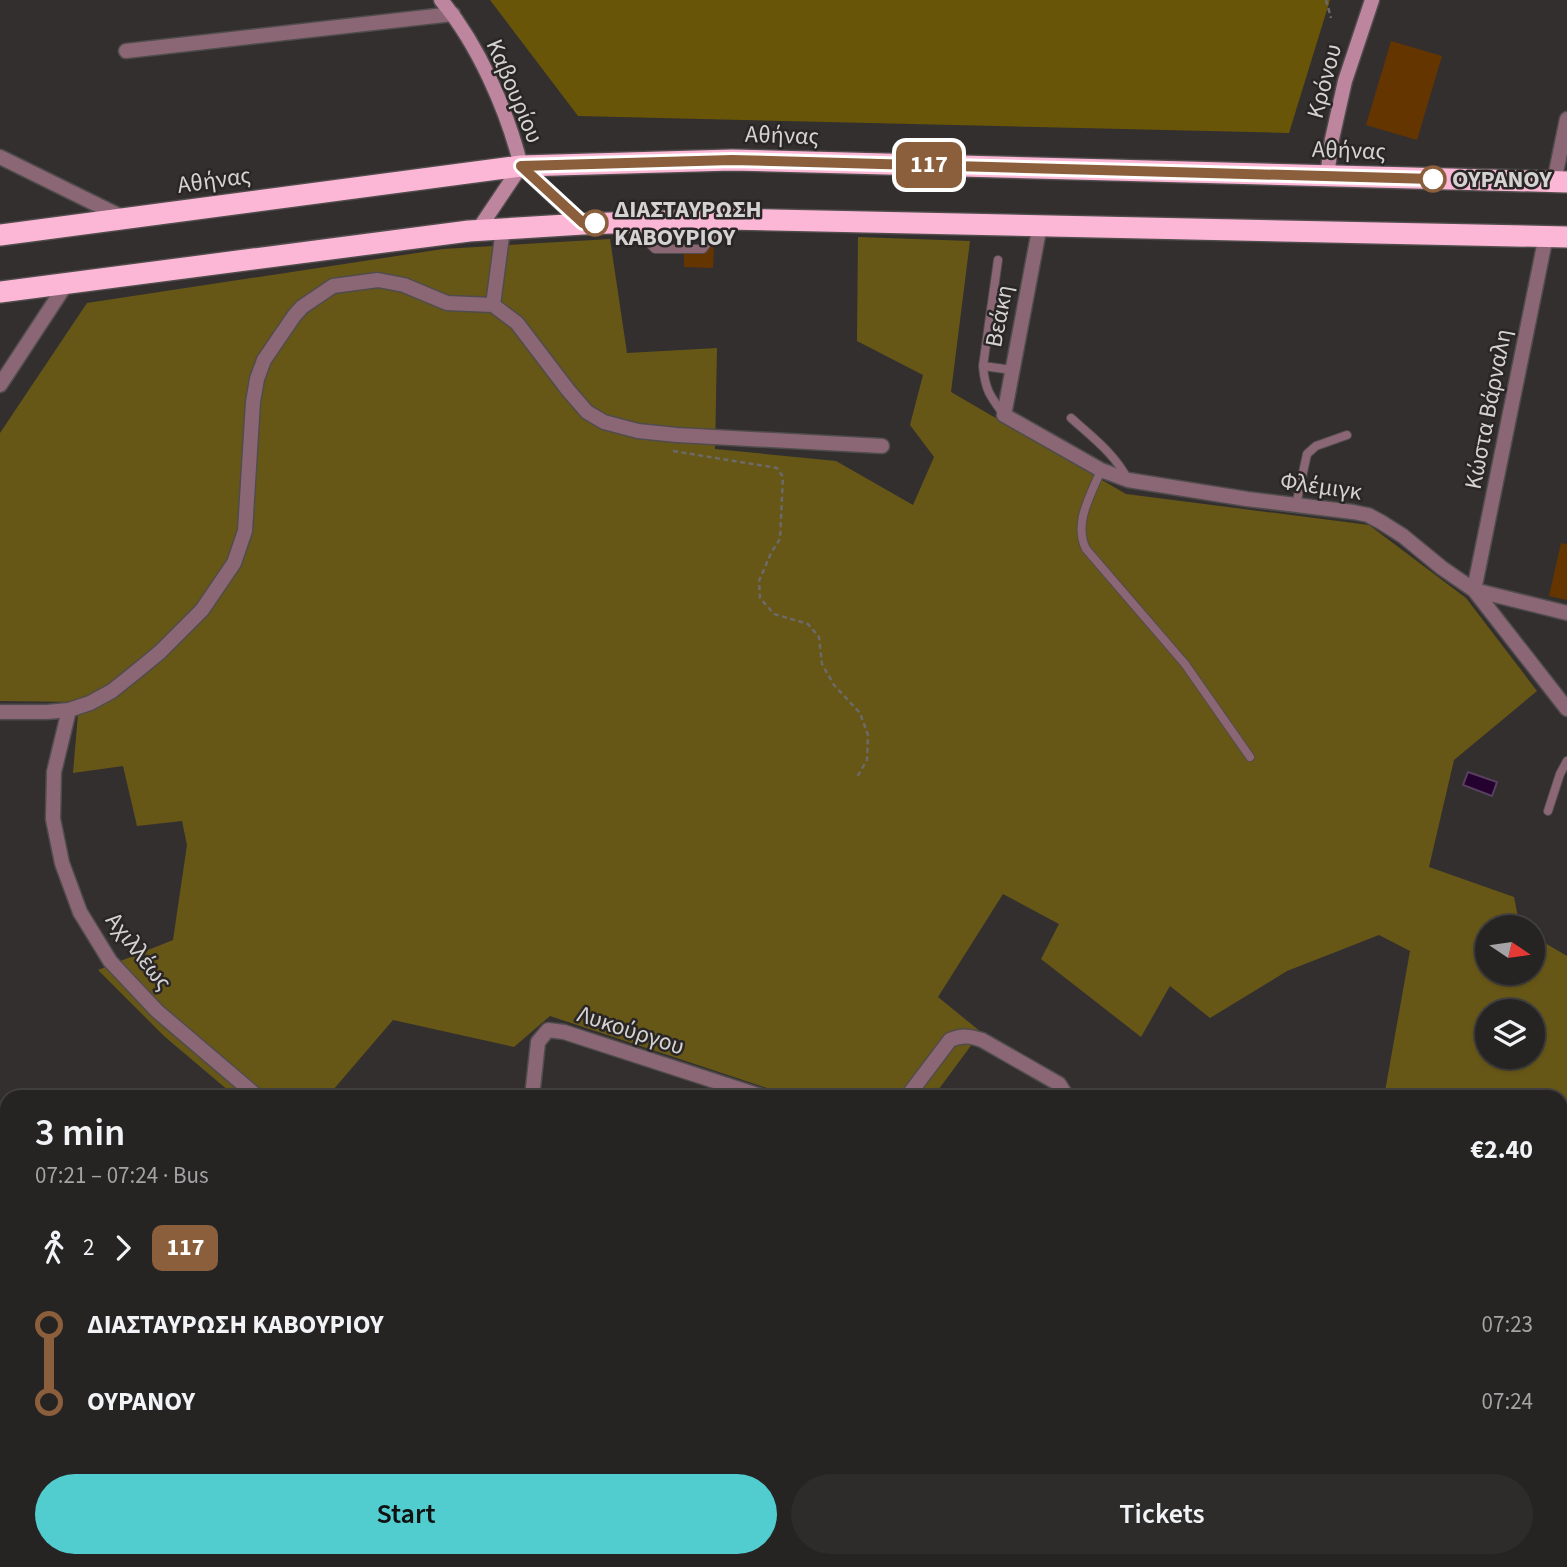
<!DOCTYPE html>
<meta charset="utf-8">
<style>
:root{--surface:#262323;--page:#2e2b2b;--text:#f1f3f6;--muted:#a4a4a6;--line:#424041;--accent:#52cdcf}
body{margin:0;font-family:"Source Sans 3",sans-serif;background:var(--page);color:var(--text);height:100vh;display:flex;flex-direction:column;font-size:26px;white-space:nowrap}
*{box-sizing:border-box;margin:0}
p{font-size:23px;color:var(--muted)}
.icon{flex:none;width:38px;height:38px;fill:none;stroke:currentColor;stroke-width:2;stroke-linecap:round;stroke-linejoin:round}
.map{position:relative;flex:1;overflow:hidden}
.sheet{position:absolute;left:0px;top:1090px;width:1568px;height:478px;display:flex;flex-direction:column;background:var(--surface);border-radius:21px 21px 0 0;box-shadow:0 2px 5px #0004,0 0 0 2px var(--line)}
.sheet>*{flex:none}
.badge{padding:0 14px;border-radius:10px;font-size:24px;line-height:46px}
.needle{width:46px;rotate:103deg}
.tools{position:absolute;left:1475px;top:915px;display:grid;gap:14px}
.tools a{display:grid;place-items:center;width:70px;height:70px;border-radius:50%;background:var(--surface);box-shadow:0 2px 5px #0004,0 0 0 2px var(--line);font-size:35px}
.map>.badge{position:absolute;translate:-50% -50%;box-shadow:0 0 0 4px #fff}
.legs{display:flex;align-items:center;gap:10px;height:77px;padding:0 35px;font-size:23px}
.legs p{margin-inline-start:auto}
.headline{display:flex;align-items:center;justify-content:space-between;height:119px;padding:0 35px}
h1{font-size:38px;font-weight:600;line-height:52px}
.button{display:flex;gap:14px;margin-top:auto;padding:14px 35px}
.button a{flex:1;height:80px;border-radius:42px;background:var(--accent);color:#111;font-size:28px;font-weight:600;line-height:80px;text-align:center}
.button a+a{background:var(--page);color:var(--text)}
ul{padding:0 35px;list-style:none}
li{display:flex;align-items:center;gap:24px;height:77px;font-size:26px}
li i{display:grid;place-items:center;width:10px;height:100%;margin:0 9px;background:currentColor}
li i::after{content:'';width:18px;height:18px;margin:-9px;border:5px solid;border-radius:50%;background:var(--surface)}
li p{margin-inline-start:auto}
li:first-child i{background:linear-gradient(#0000 50%,currentColor 0)}
li:last-child i{background:linear-gradient(currentColor 50%,#0000 0)}
.map>svg:first-child{display:block}
.green{fill:#675717;fill-rule:evenodd}
.forest{fill:#685508}
.water{fill:#24012e;stroke:#59405f;stroke-width:2}
.building{fill:#653500}
.lines{fill:none;stroke-linecap:round;stroke-linejoin:round}
.lane-casing{stroke:#504c4c;stroke-width:10}
.street-casing{stroke:#504c4c;stroke-width:17}
.secondary-casing{stroke:#504c4c;stroke-width:17}
.highway-casing{stroke:#504c4c;stroke-width:24}
.path{stroke:#6c6969;stroke-width:2.5;stroke-dasharray:5 3.5;stroke-linecap:butt}
.lane{stroke:#8b6776;stroke-width:8}
.street{stroke:#8b6776;stroke-width:14}
.secondary{stroke:#bd859e;stroke-width:14}
.highway{stroke:#fdb7d6;stroke-width:21}
.line-1-casing{stroke:#fff;stroke-width:16}
.line-1{stroke:#8b5e3c;stroke-width:10}
.stop-1-dot{fill:#fff;stroke:#8b5e3c;stroke-width:3.5}
.labels{text-anchor:middle;stroke-width:5;stroke-linejoin:round;paint-order:stroke}
.street-label{font-size:24px;fill:#d4d2d2;stroke:#292625}
.stop-label{font-size:24px;font-weight:bold;fill:#d4d2d2;stroke:#292625;text-anchor:start}
</style>
<div class="map">
<svg width="1567" height="1567" viewBox="0 0 1567 1567">
<rect width="100%" height="100%" fill="#332f2f"/>
<path class="green" d="M 858,237 L 970,241 L 951,392 L 1126,494 L 1369,525 L 1466,598 L 1537,691 L 1454,760 L 1429,867 L 1514,897 L 1520,927 L 1488,928 L 1488,973 L 1533,973 L 1533,936 L 1567,956 L 1567,1567 L 1233,1567 L 1239,1561 L 1561,1561 L 1561,1097 L 1384,1097 L 1410,951 L 1379,935 L 1287,971 L 1210,1018 L 1170,986 L 1141,1037 L 1041,959 L 1059,924 L 1003,894 L 938,997 L 981,1032 L 933,1097 L 794,1097 L 550,1016 L 514,1047 L 393,1020 L 327,1097 L 236,1097 L 164,1036 L 98,970 L 173,940 L 187,845 L 182,821 L 137,826 L 123,766 L 73,773 L 79,702 L 0,701 L 0,433 L 87,303 L 443,249 L 610,239 L 627,353 L 717,348 L 715,449 L 836,461 L 913,505 L 934,457 L 910,425 L 923,375 L 857,341 ZM 1488,1012 L 1533,1012 L 1533,1057 L 1488,1057 Z
M 1110,1561 L 1159,1561 L 1168,1567 L 1108,1567 Z"/>
<path class="forest" d="M 490,0 L 1330,0 L 1289,133 L 578,116 Z"/>
<path class="water" d="M 1468,772 L 1497,782 L 1492,796 L 1463,785 Z"/>
<path class="building" d="M 1391,41 L 1442,56 L 1417,140 L 1366,125 Z
M 684,244 L 714,245 L 713,268 L 684,267 Z
M 1561,543 L 1567,544 L 1567,600 L 1549,596 Z"/>
<g class="lines">
<g class="lane-casing">
<path id="lane" d="M 631,226 L 655,249 L 703,249 L 722,223
M 998,260 L 983,366 L 1012,370
M 983,366 C 985,390 990,396 1004,415
M 1071,418 C 1092,437 1115,454 1128,480
M 1101,470 C 1091,495 1073,523 1086,549 L 1185,664 L 1250,757
M 1296,505 L 1307,454 L 1316,446 L 1347,435
M 1548,811 L 1560,774 L 1567,761"/>
</g>
<g class="street-casing">
<path id="street" d="M 126,51 L 453,14
M 0,157 L 124,218
M 1554,182 L 1567,119
M 1040,225 L 1004,415 L 1101,470 L 1128,480 L 1247,499 L 1353,512 L 1368,515 L 1381,522 L 1403,536 L 1442,568 L 1474,590 L 1567,709
M 503,229 L 493,305 L 517,323 L 568,390 L 587,412 L 604,422 L 638,431 L 677,435 L 882,446
M 0,385 L 67,283
M 1474,590 L 1546,236
M 1474,590 L 1567,613
M 69,710 L 54,772 L 53,819 L 62,863 L 80,912 L 110,961 L 157,1011 L 258,1097
M 0,712 L 47,712 L 69,710 L 90,703 L 112,691 L 137,671 L 160,652 L 202,610 L 234,563 L 245,531 L 253,402 L 257,379 L 264,360 L 294,316 L 302,307 L 333,286 L 378,280 L 404,285 L 447,303 L 493,305
M 532,1097 L 538,1042 L 548,1030 L 564,1032 L 764,1097
M 907,1097 L 950,1040 C 962,1035 970,1036 982,1040 L 1059,1084 L 1064,1092 L 1065,1097
M 0,1175 L 7,1180
M 0,1382 L 7,1378
M 181,1561 L 182,1567
M 755,1561 L 762,1567
M 329,1567 L 329,1561
M 493,1567 L 493,1561
M 1097,1567 L 1098,1561"/>
</g>
<g class="secondary-casing">
<path id="secondary" d="M 441,0 C 478,44 507,110 521,166
M 521,166 L 583,224
M 1327,176 L 1332,139 L 1345,81 L 1372,0
M 478,230 L 521,166"/>
</g>
<g class="highway-casing">
<path id="highway" d="M 0,235 L 521,166 L 732,160 L 1567,182
M 0,292 L 469,231 L 583,224 L 725,219 L 1567,237"/>
</g>
<path class="path" d="M 1326,0 L 1331,18
M 673,451 L 777,468 L 783,477 L 780,539 L 771,553 L 759,581 L 760,598 L 774,614 L 808,624 L 819,637 L 822,664 L 834,685 L 860,713 L 868,735 L 867,760 L 857,777
M 1502,1567 L 1503,1561"/>
<use href="#lane" class="lane"/>
<use href="#street" class="street"/>
<use href="#secondary" class="secondary"/>
<use href="#highway" class="highway"/>
</g>
<g class="lines">
<g class="line-1-casing">
<path id="line-1" d="M 595,223 L 583,223 L 521,166 L 732,160 L 1433,179"/>
</g>
<use href="#line-1" class="line-1"/>
</g>
<g class="stop-1-dot">
<circle cx="1433" cy="179" r="12"/>
<circle cx="595" cy="223" r="12"/>
</g>
<g class="labels">
<g class="street-label">
<text transform="translate(1324 81) rotate(-75)" y="8">Κρόνου</text>
<text transform="translate(515 91) rotate(67)" y="8">Καβουρίου</text>
<text transform="translate(782 135) rotate(2)" y="8">Αθήνας</text>
<text transform="translate(1349 150) rotate(2)" y="8">Αθήνας</text>
<text transform="translate(214 180) rotate(-8)" y="8">Αθήνας</text>
<text transform="translate(999 316) rotate(-79)" y="8">Βεάκη</text>
<text transform="translate(1488 409) rotate(-79)" y="8">Κώστα Βάρναλη</text>
<text transform="translate(1321 486) rotate(8)" y="8">Φλέμιγκ</text>
<text transform="translate(139 951) rotate(52)" y="8">Αχιλλέως</text>
<text transform="translate(631 1030) rotate(18)" y="8">Λυκούργου</text>
</g>
<g class="stop-label">
<text x="1452" y="187">ΟΥΡΑΝΟΥ</text>
<text x="614" y="217">ΔΙΑΣΤΑΥΡΩΣΗ<tspan x="614" dy="28">ΚΑΒΟΥΡΙΟΥ</tspan></text>
</g>
</g>
</svg>
<div class="tools">
<a><svg class="needle" viewBox="-14 -14 28 28"><path d="M0-13l5 13h-10z" fill="#e53935"/><path d="M0 13l5-13h-10z" fill="#a4a4a6"/></svg></a>
<a><svg class="icon" aria-label="layers" viewBox="0 0 24 24"><path d="M12 4l9 5-9 5-9-5zM3 14l9 5 9-5"/></svg></a>
</div>
<b class="badge" style="left:929px;top:165px;background:#8b5e3c;color:#fff">117</b>
<section class="sheet">
<div class="headline"><div><h1>3 min</h1><p>07:21 – 07:24 · Bus</p></div><b>€2.40</b></div>
<div class="legs"><svg class="icon" aria-label="walk" viewBox="0 0 24 24"><circle cx="13" cy="4" r="2"/><path d="M13 8l-2 6 4 7M11 14l-3 7M7 12l3-4h3l4 4"/></svg>2<svg class="icon" aria-label="forward" viewBox="0 0 24 24"><path d="M9 5l7 7-7 7"/></svg><b class="badge" style="background:#8b5e3c;color:#fff">117</b></div>
<ul>
<li><i style="color:#8b5e3c"></i><b>ΔΙΑΣΤΑΥΡΩΣΗ ΚΑΒΟΥΡΙΟΥ</b><p>07:23</p></li>
<li><i style="color:#8b5e3c"></i><b>ΟΥΡΑΝΟΥ</b><p>07:24</p></li>
</ul>
<div class="button"><a>Start</a><a>Tickets</a></div>
</section>
</div>
